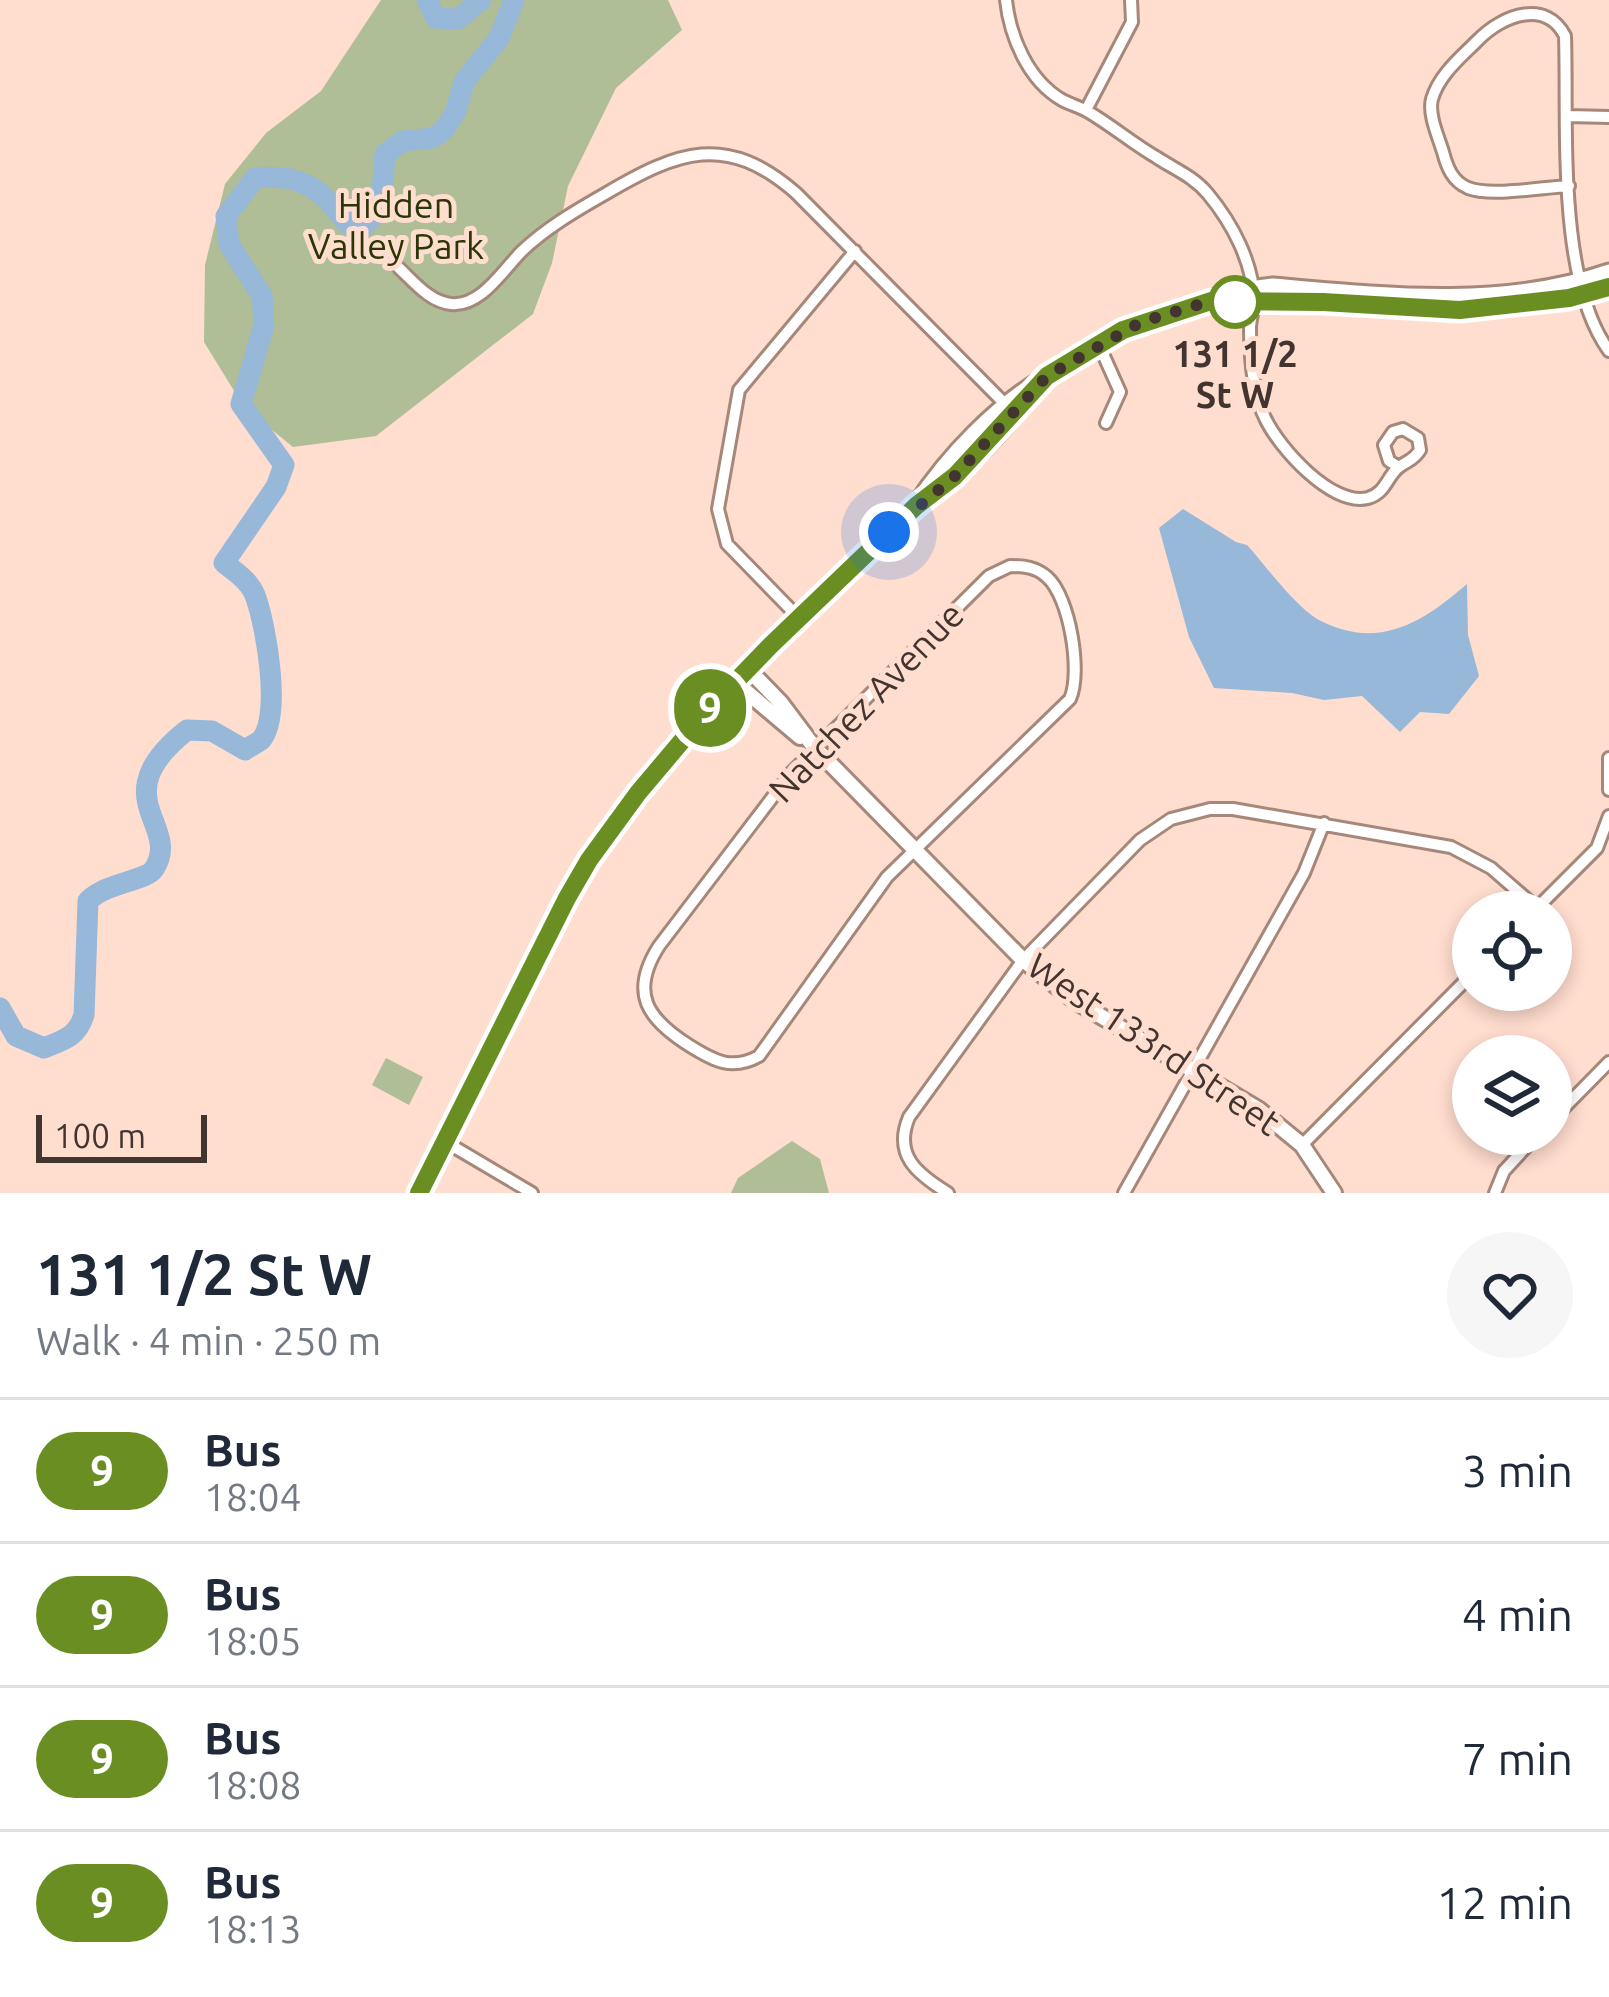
<!DOCTYPE html>
<meta charset="utf-8">
<style>
:root{--surface:#fff;--page:#f6f6f7;--text:#1f2937;--muted:#747a83;--line:#e0e1e3}
body{margin:0;font-family:Ubuntu,sans-serif;background:var(--page);color:var(--text);height:100vh;display:flex;flex-direction:column;font-size:45px;white-space:nowrap}
*{box-sizing:border-box;margin:0}
p{font-size:39px;color:var(--muted)}
.icon{flex:none;width:66px;height:66px;fill:none;stroke:currentColor;stroke-width:2;stroke-linecap:round;stroke-linejoin:round}
.map{position:relative;height:1193px;overflow:hidden}
.details{display:flex;flex-direction:column;background:var(--surface);flex:1}
.details>*{flex:none}
.badge{padding:0 24px;border-radius:39px;font-size:42px;line-height:78px}
.fabs{position:absolute;left:1452px;top:891px;display:grid;gap:24px}
.fabs a{display:grid;place-items:center;width:120px;height:120px;border-radius:50%;background:var(--surface);box-shadow:0 6px 18px #0003;font-size:60px}
.scale{position:absolute;left:36px;bottom:30px;width:171px;box-sizing:border-box;padding-left:12px;border:6px solid #423530;border-top:0;font-size:33px;line-height:42px;white-space:nowrap;color:#423530;-webkit-text-stroke:9px #ffddcf;paint-order:stroke}
.you{position:absolute;width:60px;height:60px;margin:-30px;border:9px solid #fff;border-radius:50%;background:#1a73e8;box-shadow:0 0 0 18px #1a73e833}
.map>.badge{position:absolute;translate:-50% -50%;box-shadow:0 0 0 6px #fff}
.round{display:grid;place-items:center;flex:none;width:126px;height:126px;border-radius:63px;background:var(--page)}
.headline{display:flex;align-items:center;justify-content:space-between;height:204px;padding:0 36px}
h1{font-size:57px;font-weight:700;line-height:90px}
ul{padding:0;list-style:none}
li{display:flex;align-items:center;gap:36px;height:144px;padding:0 36px;border-top:3px solid var(--line)}
li div{flex:1}
li b{display:block;font-size:45px}
li em{font-style:normal}
li .badge{min-width:132px;font-weight:700;text-align:center}
.map>svg:first-child{display:block}
.green{fill:#afbe96}
.water{fill:#97b8d8}
.lines{fill:none;stroke-linecap:round;stroke-linejoin:round}
.river{stroke:#97b8d8;stroke-width:21}
.minor-casing{stroke:#a6887b;stroke-width:16}
.tertiary-casing{stroke:#a6887b;stroke-width:20}
.secondary-casing{stroke:#a6887b;stroke-width:21}
.minor{stroke:#fff;stroke-width:10}
.tertiary{stroke:#fff;stroke-width:14}
.secondary{stroke:#fff;stroke-width:15}
.line-casing{stroke:#fff;stroke-width:27}
.line{stroke:#6b8e23;stroke-width:18}
.walk{stroke:#423530;stroke-width:12;stroke-dasharray:0 21.6}
.stop-dot{fill:#fff;stroke:#6b8e23;stroke-width:6}
.labels{text-anchor:middle;stroke-width:10;stroke-linejoin:round;paint-order:stroke}
.park-label{font-size:36px;fill:#293606;stroke:#ffddcf}
.stop-label{font-size:36px;font-weight:bold;fill:#423530;stroke:#ffddcf}
.street-label{font-size:36px;fill:#423530;stroke:#ffddcf}
</style>
<div class="map">
<svg width="1609" height="1193" viewBox="0 0 1609 1193">
<rect width="100%" height="100%" fill="#ffddcf"/>
<path class="green" d="M 381,0 L 668,0 L 682,30 L 616,88 L 568,186 L 552,263 L 533,314 L 376,436 L 293,447 L 244,407 L 204,342 L 205,265 L 225,184 L 266,133 L 321,91 Z
M 386,1058 L 423,1077 L 409,1105 L 372,1085 Z
M 792,1141 L 820,1159 L 829,1193 L 731,1193 L 738,1178 Z"/>
<path class="water" d="M 1183,509 L 1236,542 L 1247,545 C 1266,566 1297,609 1321,621 C 1379,650 1422,623 1467,584 L 1468,635 L 1479,676 L 1449,714 L 1420,712 L 1400,732 L 1362,696 L 1324,700 L 1292,693 L 1214,688 L 1189,637 L 1159,528 Z"/>
<g class="lines">
<path class="river" d="M 427,0 L 436,18 L 458,19 L 481,0
M 0,1008 L 16,1036 L 44,1048 C 64,1040 77,1037 84,1015 L 88,901 C 107,882 146,881 154,869 C 183,825 101,798 187,730 L 212,731 L 245,750 C 246,749 260,741 261,740 C 282,716 266,627 256,598 C 251,582 237,573 224,563 L 276,487 L 284,465 L 241,404 L 264,325 L 262,296 L 229,244 L 226,216 L 255,178 C 288,175 310,180 333,206 C 343,217 346,227 361,229 C 384,210 383,182 385,154 L 403,141 L 432,138 L 444,130 L 456,111 L 464,82 L 499,38 L 514,0"/>
<g class="minor-casing">
<path id="minor" d="M 1006,0 C 1010,37 1028,80 1062,100 C 1070,104 1079,107 1087,111 C 1111,125 1132,143 1156,157 C 1174,169 1193,176 1208,194 C 1232,223 1253,262 1254,301 C 1254,310 1250,319 1250,328 C 1250,355 1253,394 1265,418 C 1279,448 1332,507 1368,498 C 1386,493 1387,476 1399,467 C 1408,460 1413,461 1420,450 L 1418,438 L 1403,429 L 1393,432 L 1384,445 L 1389,461 L 1399,467
M 1086,110 L 1132,22 L 1131,0
M 1568,116 L 1609,117
M 1569,186 C 1544,187 1491,197 1468,188 C 1452,181 1447,167 1443,152 C 1438,136 1428,114 1432,99 C 1439,75 1460,58 1477,41 C 1504,13 1547,0 1565,36 C 1568,124 1556,278 1609,351
M 399,268 C 414,282 430,302 451,304 C 481,307 503,270 522,251 C 546,228 577,210 605,194 C 678,151 726,132 796,193 L 1008,407
M 1099,345 L 1120,392 L 1106,423
M 1010,566 C 1024,566 1036,567 1047,577 C 1070,597 1082,673 1070,699 L 887,877 L 759,1056 C 732,1071 714,1061 690,1046 C 647,1019 629,993 659,946 L 791,773 L 989,576 Z
M 799,618 L 727,544 L 718,509 L 739,390 L 855,251
M 1609,758 L 1609,790
M 1534,911 L 1597,848 L 1609,816
M 1551,1121 L 1609,1062
M 444,1141 L 532,1193
M 1302,1145 L 1473,973
M 948,1193 C 917,1174 893,1155 909,1117 L 1023,960 L 1140,840 L 1171,819 L 1210,809 L 1233,809 L 1451,847 L 1491,868 L 1537,908
M 1124,1193 L 1304,873 L 1324,823
M 1495,1193 L 1504,1171 L 1538,1134"/>
</g>
<g class="tertiary-casing">
<path id="tertiary" d="M 748,669 L 781,703 L 814,747 L 1023,960 L 1077,1002 L 1258,1109 L 1302,1145 L 1334,1193
M 735,682 L 800,737"/>
</g>
<g class="secondary-casing">
<path id="secondary" d="M 1220,302 C 1254,303 1288,300 1323,302 C 1423,305 1510,316 1609,287
M 1047,376 L 1141,322 L 1234,291 L 1273,286 C 1385,296 1502,309 1609,272
M 419,1193 L 567,898 C 652,747 787,628 911,510 C 925,498 940,488 954,477 C 988,449 1019,410 1047,376 C 996,406 948,456 916,505"/>
</g>
<use href="#minor" class="minor"/>
<use href="#tertiary" class="tertiary"/>
<use href="#secondary" class="secondary"/>
</g>
<g class="lines">
<g class="line-casing">
<path id="line" d="M 419,1193 L 567,898 L 589,860 L 638,793 L 708,710 L 771,645 L 916,506 L 955,476 L 1047,376 L 1123,330 L 1211,301 L 1323,302 L 1460,310 L 1569,298 L 1609,287"/>
</g>
<use href="#line" class="line"/>
<path class="walk" d="M 889,532 L 955,476 L 1047,376 L 1141,322 L 1211,301 L 1235,302"/>
</g>
<circle class="stop-dot" cx="1235" cy="302" r="24"/>
<g class="labels">
<g class="park-label">
<text x="396" y="218">Hidden<tspan x="396" dy="41">Valley Park</tspan></text>
</g>
<g class="stop-label">
<text x="1235" y="367">131 1/2<tspan x="1235" dy="41">St W</tspan></text>
</g>
<g class="street-label">
<text transform="translate(866 702) rotate(-46)" y="13">Natchez Avenue</text>
<text transform="translate(1154 1044) rotate(34)" y="13">West 133rd Street</text>
</g>
</g>
</svg>
<div class="fabs">
<a><svg class="icon" aria-label="locate" viewBox="0 0 24 24"><circle cx="12" cy="12" r="6"/><path d="M12 2v4M12 18v4M2 12h4M18 12h4"/></svg></a>
<a><svg class="icon" aria-label="layers" viewBox="0 0 24 24"><path d="M12 4l9 5-9 5-9-5zM3 14l9 5 9-5"/></svg></a>
</div>
<div class="scale">100 m</div>
<div class="you" style="left:889px;top:532px"></div>
<b class="badge" style="left:710px;top:708px;background:#6b8e23;color:#fff">9</b>
</div>
<section class="details">
<div class="headline"><div><h1>131 1/2 St W</h1><p>Walk · 4 min · 250 m</p></div><a class="round"><svg class="icon" aria-label="heart" viewBox="0 0 24 24"><path d="M12 20l-8-8c-3-5 5-10 8-4 3-6 11-1 8 4z"/></svg></a></div>
<ul>
<li><span class="badge" style="background:#6b8e23;color:#fff">9</span><div><b>Bus</b><p>18:04</p></div><em>3 min</em></li>
<li><span class="badge" style="background:#6b8e23;color:#fff">9</span><div><b>Bus</b><p>18:05</p></div><em>4 min</em></li>
<li><span class="badge" style="background:#6b8e23;color:#fff">9</span><div><b>Bus</b><p>18:08</p></div><em>7 min</em></li>
<li><span class="badge" style="background:#6b8e23;color:#fff">9</span><div><b>Bus</b><p>18:13</p></div><em>12 min</em></li>
</ul>
</section>
